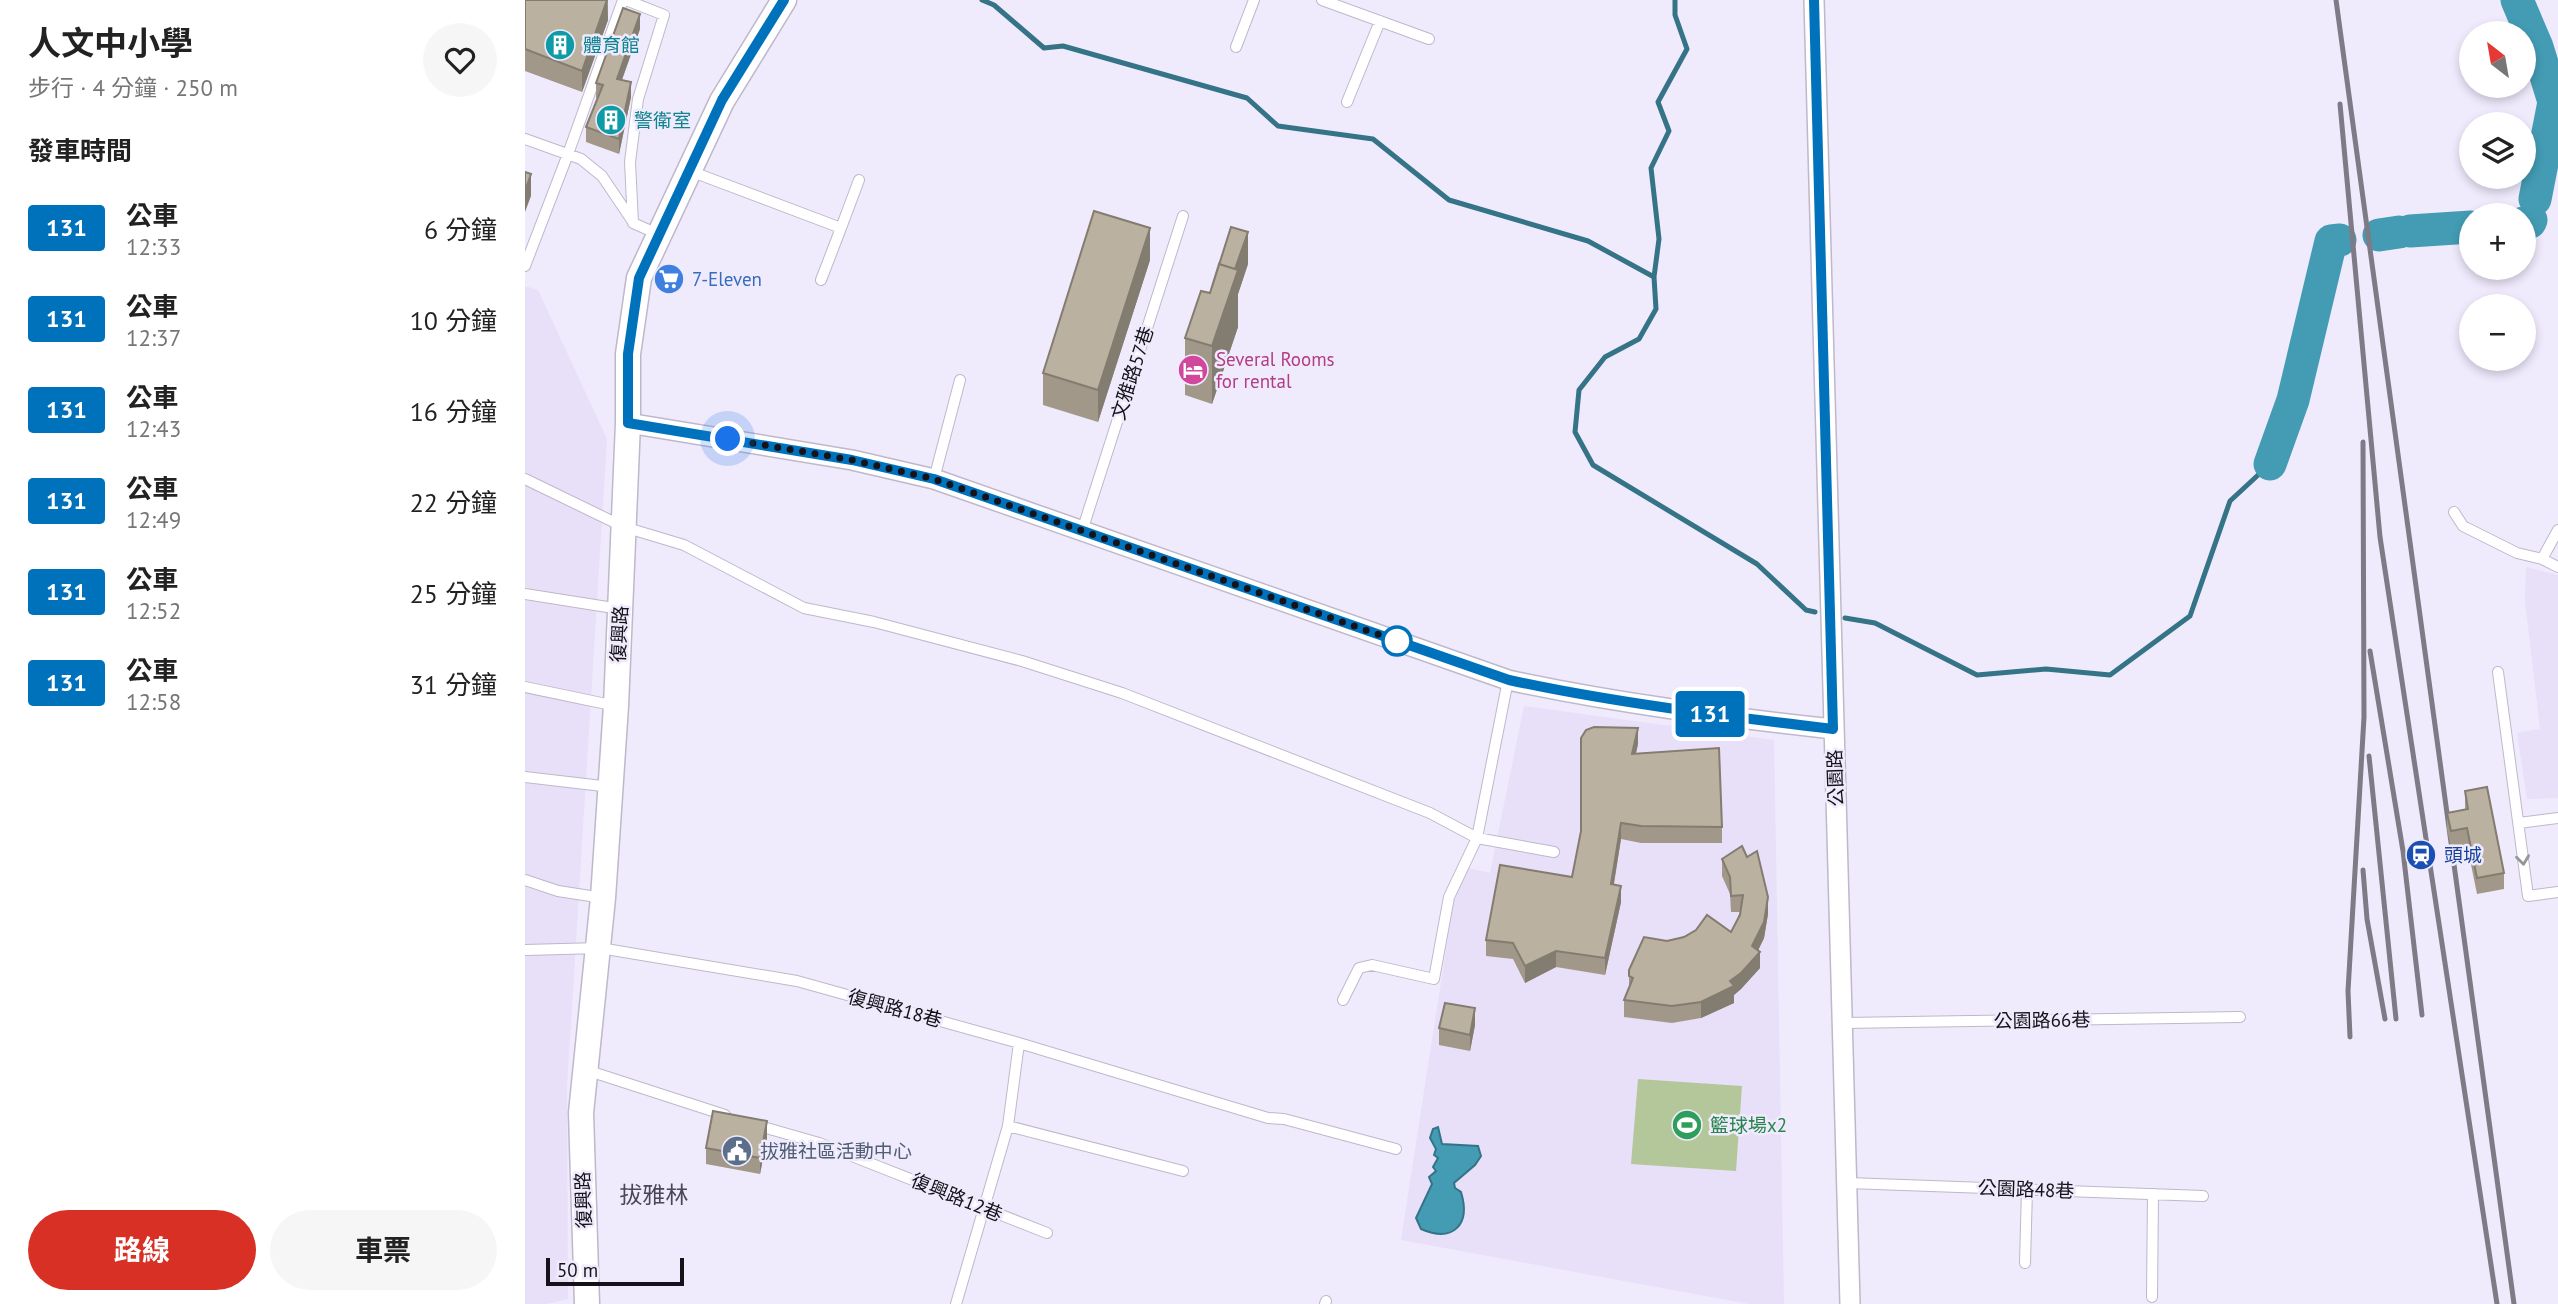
<!DOCTYPE html>
<html lang="zh-TW">
<meta charset="utf-8">
<style>
:root{--surface:#fff;--page:#f6f6f6;--text:#222;--muted:#767676;--accent:#d93025}
body{margin:0;font-family:"PT Sans","Noto Sans TC",sans-serif;background:var(--page);color:var(--text);height:100vh;display:flex;flex-direction:column;font-size:26px;white-space:nowrap}
*{box-sizing:border-box;margin:0}
p{font-size:23px;color:var(--muted)}
.icon{flex:none;width:38px;height:38px;fill:none;stroke:currentColor;stroke-width:2;stroke-linecap:round;stroke-linejoin:round}
.map{position:relative;flex:1;overflow:hidden}
.drawer{display:flex;flex-direction:column;background:var(--surface);width:525px}
.drawer>*{flex:none}
.badge{padding:0 14px;border-radius:5px;font-size:24px;line-height:46px}
.needle{width:46px;rotate:329deg}
.fabs{position:absolute;left:1934px;top:21px;display:grid;gap:14px}
.fabs a{display:grid;place-items:center;width:77px;height:77px;border-radius:50%;background:var(--surface);box-shadow:0 4px 10px #0003;font-size:35px}
.scale{position:absolute;left:21px;bottom:18px;width:138px;box-sizing:border-box;padding-left:7px;border:4px solid #151319;border-top:0;font-size:19px;line-height:24px;white-space:nowrap;color:#151319;-webkit-text-stroke:5px #f0eafd;paint-order:stroke}
.you{position:absolute;width:35px;height:35px;margin:-18px;border:5px solid #fff;border-radius:50%;background:#1a73e8;box-shadow:0 0 0 10px #1a73e833}
.map>.badge{position:absolute;translate:-50% -50%;box-shadow:0 0 0 4px #fff}
h2{padding:0 28px;font-size:26px;line-height:63px}
.round{display:grid;place-items:center;flex:none;width:74px;height:74px;border-radius:37px;background:var(--page)}
.overview{display:flex;align-items:center;justify-content:space-between;height:119px;padding:0 28px}
h1{font-size:33px;font-weight:700;line-height:52px}
.primary-button{display:flex;gap:14px;margin-top:auto;padding:14px 28px}
.primary-button a{flex:1;height:80px;border-radius:42px;background:var(--accent);color:#fff;font-size:28px;font-weight:700;line-height:80px;text-align:center}
.primary-button a+a{background:var(--page);color:var(--text)}
ul{padding:0;list-style:none}
li{display:flex;align-items:center;gap:21px;height:91px;padding:0 28px}
li div{flex:1}
li b{display:block;font-size:26px}
li em{font-style:normal}
li .badge{min-width:77px;font-weight:700;text-align:center}
main{display:flex;flex:1;min-height:0}
.map>svg:first-child{display:block}
.built{fill:#e8dff9}
.green{fill:#b4c79a}
.water{fill:#439cb4;stroke:#357386;stroke-width:2}
.lines{fill:none;stroke-linecap:round;stroke-linejoin:round}
.stream{stroke:#357386;stroke-width:5}
.river{stroke:#439cb4;stroke-width:33}
.service-casing{stroke:#beb8ca;stroke-width:12}
.minor-casing{stroke:#beb8ca;stroke-width:22}
.tertiary-casing{stroke:#beb8ca;stroke-width:27}
.service{stroke:#fff;stroke-width:10}
.minor{stroke:#fff;stroke-width:19}
.tertiary{stroke:#fff;stroke-width:24}
.rail{stroke:#7e7a86;stroke-width:5}
.wall{fill:#a1988a}
.shaded-wall{fill:#837c70}
.building{fill:#bbb1a0;stroke:#837c70;stroke-width:2}
.oneway{stroke:#969598}
.line-casing{stroke:#fff;stroke-width:16}
.line{stroke:#0072bc;stroke-width:10}
.walk{stroke:#151319;stroke-width:7;stroke-dasharray:0 12.6}
.stop-dot{fill:#fff;stroke:#0072bc;stroke-width:3.5}
.labels{text-anchor:middle;stroke-width:5;stroke-linejoin:round;paint-order:stroke}
.culture-label{font-size:19px;fill:#0d838f;stroke:#f0eafd;text-anchor:start}
.shop-label{font-size:19px;fill:#366cbe;stroke:#f0eafd;text-anchor:start}
.hotel-label{font-size:19px;fill:#b23c85;stroke:#f0eafd;text-anchor:start}
.street-label{font-size:19px;fill:#151319;stroke:#f0eafd}
.transit-label{font-size:19px;fill:#164399;stroke:#f0eafd;text-anchor:start}
.leisure-label{font-size:19px;fill:#27864d;stroke:#f0eafd;text-anchor:start}
.service-label{font-size:19px;fill:#4e5e75;stroke:#f0eafd;text-anchor:start}
.quarter-label{font-size:23px;fill:#4a4655;stroke:#f0eafd}
</style>
<main>
<section class="drawer">
<div class="overview"><div><h1>人文中小學</h1><p>步行 · 4 分鐘 · 250 m</p></div><a class="round"><svg class="icon" aria-label="heart" viewBox="0 0 24 24"><path d="M12 20l-8-8c-3-5 5-10 8-4 3-6 11-1 8 4z"/></svg></a></div>
<h2>發車時間</h2>
<ul>
<li><span class="badge" style="background:#0072bc;color:#fff">131</span><div><b>公車</b><p>12:33</p></div><em>6 分鐘</em></li>
<li><span class="badge" style="background:#0072bc;color:#fff">131</span><div><b>公車</b><p>12:37</p></div><em>10 分鐘</em></li>
<li><span class="badge" style="background:#0072bc;color:#fff">131</span><div><b>公車</b><p>12:43</p></div><em>16 分鐘</em></li>
<li><span class="badge" style="background:#0072bc;color:#fff">131</span><div><b>公車</b><p>12:49</p></div><em>22 分鐘</em></li>
<li><span class="badge" style="background:#0072bc;color:#fff">131</span><div><b>公車</b><p>12:52</p></div><em>25 分鐘</em></li>
<li><span class="badge" style="background:#0072bc;color:#fff">131</span><div><b>公車</b><p>12:58</p></div><em>31 分鐘</em></li>
</ul>
<div class="primary-button"><a>路線</a><a>車票</a></div>
</section>
<div class="map">
<svg width="2033" height="1304" viewBox="0 0 2033 1304">
<rect width="100%" height="100%" fill="#f0eafd"/>
<path class="built" d="M 0,286 L 13,290 L 82,439 L 42,1087 L 43,1299 L 21,1304 L 0,1304 Z
M 2001,567 L 2033,575 L 2033,798 L 2002,799 L 1992,733 L 2015,729 L 2000,601 Z
M 999,706 L 1249,740 L 1259,1304 L 1224,1304 L 876,1240 L 934,866 L 965,873 Z"/>
<path class="green" d="M 1113,1079 L 1217,1086 L 1211,1171 L 1106,1164 Z"/>
<path class="water" d="M 913,1127 L 917,1144 L 953,1146 L 956,1156 L 950,1165 L 929,1183 L 930,1188 L 936,1192 C 946,1225 928,1243 896,1229 L 891,1218 L 907,1184 L 904,1177 L 911,1171 L 908,1167 L 913,1158 L 909,1155 L 911,1149 L 905,1138 L 908,1129 Z"/>
<g class="lines">
<path class="stream" d="M 457,0 L 469,5 L 519,48 L 538,46 L 722,98 L 753,126 L 848,139 L 924,200 L 1063,241 L 1129,277 L 1131,309 L 1114,339 L 1080,357 L 1054,390 L 1050,432 L 1068,465 L 1232,564 L 1281,610 L 1290,612
M 1129,277 L 1134,239 L 1126,168 L 1144,131 L 1133,102 L 1162,49 L 1150,15 L 1150,0
M 1320,618 L 1350,623 L 1452,675 L 1521,669 L 1585,675 L 1665,616 L 1705,501 L 1745,464"/>
<path class="river" d="M 1992,0 L 2012,47 L 2029,102 L 2010,199
M 1998,223 L 2005,222 L 2006,220
M 1885,231 L 1946,227
M 1854,235 L 1874,232
M 1745,464 L 1768,400 L 1806,241 L 1815,240"/>
<g class="service-casing">
<path id="service" d="M 101,0 L 139,15 L 113,99 L 105,162 L 108,223 L 135,235
M 797,0 L 904,39
M 711,47 L 729,0
M 822,102 L 855,21
M 0,139 L 56,159 L 77,176 L 108,222
M 165,171 L 316,228 L 296,280
M 316,228 L 334,180
M 0,266 L 43,154 L 98,0
M 0,479 L 99,527 L 159,545 L 279,608 L 349,622 L 497,661 L 597,693 L 905,813 L 952,838 L 983,680
M 409,479 L 435,380
M 1929,512 L 1938,526 L 1992,553 L 2017,559 L 2033,567
M 557,531 L 658,216
M 2017,559 L 2033,530
M 0,594 L 95,609
M 1973,672 L 2003,896 L 2033,892
M 0,687 L 91,706
M 0,777 L 86,787
M 1994,823 L 2033,818
M 0,880 L 33,891 L 78,898
M 0,950 L 75,948 L 272,981 L 494,1043 L 743,1118 L 759,1119 L 871,1149
M 818,1000 L 834,968 L 847,965 L 909,979 L 924,897 L 952,838 L 1029,852
M 1319,1023 L 1715,1017
M 61,1070 L 200,1115
M 231,1125 L 294,1143 L 522,1233
M 483,1126 L 494,1043
M 1323,1183 L 1678,1196
M 1500,1263 L 1502,1189
M 1627,1297 L 1628,1194
M 431,1304 L 483,1126 L 658,1171
M 800,1304 L 801,1301"/>
</g>
<g class="minor-casing">
<path id="minor" d="M 1289,0 L 1325,1304
M 103,423 L 327,460 L 409,479 L 983,680 C 1090,703 1199,717 1308,729"/>
</g>
<g class="tertiary-casing">
<path id="tertiary" d="M 62,1304 L 56,1113 L 78,898 L 91,706 L 103,423 L 103,354 L 114,278 L 197,101 L 259,0"/>
</g>
<use href="#service" class="service"/>
<use href="#minor" class="minor"/>
<use href="#tertiary" class="tertiary"/>
<path class="rail" d="M 1811,0 L 1989,1304
M 1815,104 L 1855,537 L 1972,1304
M 1845,651 L 1878,851 L 1897,1015
M 1844,756 L 1871,1019
M 1838,870 L 1842,919 L 1860,1019
M 1825,1037 L 1823,991 L 1839,717 L 1838,442"/>
</g>
<path class="wall" d="M 0,0 L 83,0 L 83,20 L 57,92 L 0,71 Z
M 115,29 L 97,80 L 106,97 L 94,154 L 61,142 L 61,127 L 72,98 L 71,98 L 71,83 Z
M 625,260 L 573,422 L 518,405 L 518,373 Z
M 723,264 L 713,294 L 713,327 L 687,404 L 660,395 L 660,338 L 685,293 Z
M 1113,744 L 1111,753 L 1197,827 L 1197,843 L 1116,843 L 1096,839 L 1089,884 L 1096,902 L 1080,975 L 1031,967 L 1000,983 L 988,959 L 961,956 L 961,940 L 1047,877 Z
M 1940,791 L 1979,873 L 1979,889 L 1952,894 L 1942,845 L 1926,848 L 1922,829 L 1922,813 L 1940,809 Z
M 1197,859 L 1243,914 L 1239,938 L 1233,950 L 1235,968 L 1216,989 L 1209,995 L 1209,1003 L 1176,1018 L 1147,1023 L 1099,1017 L 1099,1000 L 1104,989 L 1104,970 L 1142,941 L 1206,932 L 1215,912 L 1206,912 L 1205,894 L 1197,876 Z
M 950,1025 L 945,1051 L 914,1045 L 914,1028 Z
M 242,1138 L 235,1174 L 181,1164 L 181,1148 Z"/>
<path class="shaded-wall" d="M 82,0 L 83,20 L 57,92 L 57,71 Z
M 115,14 L 115,29 L 92,93 L 92,79 Z
M 106,82 L 106,97 L 94,154 L 94,139 Z
M 6,174 L 6,196 L 0,212 L 0,191 Z
M 625,228 L 625,260 L 573,422 L 573,390 Z
M 723,232 L 723,264 L 713,294 L 713,327 L 687,404 L 687,346 L 702,292 Z
M 1113,728 L 1113,744 L 1107,770 L 1107,754 Z
M 1096,823 L 1096,839 L 1086,900 L 1086,884 Z
M 1096,886 L 1096,902 L 1080,975 L 1080,958 Z
M 1243,897 L 1243,914 L 1239,938 L 1229,959 L 1235,952 L 1235,968 L 1216,989 L 1209,995 L 1209,1003 L 1176,1018 L 1176,1002 L 1205,981 L 1227,946 Z
M 1031,951 L 1031,967 L 1000,983 L 1000,966 Z
M 950,1008 L 950,1025 L 945,1051 L 945,1035 Z
M 242,1121 L 242,1138 L 235,1174 L 235,1158 Z"/>
<path class="building" d="M 0,0 L 82,0 L 57,71 L 0,49 Z
M 98,8 L 115,14 L 92,79 L 106,82 L 94,139 L 61,127 L 78,85 L 71,83 Z
M 0,172 L 6,174 L 0,191 Z
M 569,211 L 625,228 L 573,390 L 518,373 Z
M 706,227 L 723,232 L 710,269 L 694,264 L 687,287 Z
M 694,264 L 713,270 L 687,346 L 660,338 L 676,291 L 685,293 Z
M 1069,727 L 1113,728 L 1107,754 L 1194,748 L 1197,827 L 1116,826 L 1096,823 L 1086,884 L 1096,886 L 1080,958 L 1031,951 L 1000,966 L 988,943 L 961,940 L 975,865 L 1047,877 L 1056,831 L 1056,738 L 1061,730 Z
M 1962,787 L 1979,873 L 1952,878 L 1942,828 L 1926,831 L 1922,813 L 1943,809 L 1940,791 Z
M 1217,846 L 1222,857 L 1232,851 L 1243,897 L 1239,922 L 1227,946 L 1235,952 L 1216,973 L 1205,981 L 1209,986 L 1176,1002 L 1147,1006 L 1099,1000 L 1108,978 L 1104,976 L 1104,970 L 1119,937 L 1142,941 L 1159,937 L 1171,930 L 1182,915 L 1206,932 L 1215,915 L 1218,895 L 1206,896 L 1205,877 L 1197,859 Z
M 920,1003 L 950,1008 L 945,1035 L 914,1028 Z
M 188,1111 L 242,1121 L 235,1158 L 181,1148 Z"/>
<defs><path id="oneway-chevron" d="M-2-3.5L2.5 0L-2 3.5" fill="none" stroke-width="1.6" stroke-linecap="round" stroke-linejoin="round" transform="scale(1.75)"/></defs>
<use class="oneway" href="#oneway-chevron" transform="translate(1998 860) rotate(83)"/>
<g class="lines">
<g class="line-casing">
<path id="line" d="M 259,0 L 197,100 L 114,278 L 103,354 L 103,423 L 327,460 L 409,479 L 984,680 C 1090,703 1199,716 1308,729 L 1289,0"/>
</g>
<use href="#line" class="line"/>
<path class="walk" d="M 203,439 L 327,460 L 409,479 L 872,641"/>
</g>
<defs>
<g id="building-disc" transform="scale(1.575)"><circle r="9.5" fill="#0f9aa8" stroke="#f0eafd"/><path d="M-4-6H4V6H1V3H-1V6H-4ZM-2.5-4.3h1.7v1.8h-1.7ZM.8-4.3h1.7v1.8H.8ZM-2.5-1h1.7V.8h-1.7ZM.8-1h1.7V.8H.8Z" fill="#fff"/></g>
<g id="supermarket-disc" transform="scale(1.575)"><circle r="9.5" fill="#3f7fe0" stroke="#f0eafd"/><path d="M-6-5.5h2.5l.6 2H6L4.5 2H-2.5L-4.4-4H-6ZM-1.5 3.2a1.3 1.3 0 1 0 .1 0ZM3 3.2a1.3 1.3 0 1 0 .1 0Z" fill="#fff"/></g>
<g id="hotel-disc" transform="scale(1.575)"><circle r="9.5" fill="#d1479c" stroke="#f0eafd"/><path d="M-6-4.5h1.5V1H6V5H4.5V3h-9V5H-6ZM-4 0a1.8 1.8 0 1 1 3.6 0ZM.5 0V-2.5h3Q6-2.5 6 0Z" fill="#fff"/></g>
<g id="station-disc" transform="scale(1.575)"><circle r="9.5" fill="#1a4fb4" stroke="#f0eafd"/><path d="M-3-6H3Q5-6 5-4V2Q5 4 3 4L4.5 6H3L1.5 4h-3L-3 6H-4.5L-3 4Q-5 4-5 2V-4Q-5-6-3-6ZM-3.5-4v3h7v-3ZM-3.5 1v1.5H-2V1ZM2 1v1.5H3.5V1Z" fill="#fff"/></g>
<g id="stadium-disc" transform="scale(1.575)"><circle r="9.5" fill="#2e9e5b" stroke="#f0eafd"/><path d="M0-5a6.5 5 0 1 0 0 10a6.5 5 0 1 0 0-10ZM-3.5-1.8h7v3.6h-7Z" fill="#fff"/></g>
<g id="civic-disc" transform="scale(1.575)"><circle r="9.5" fill="#5c6f8a" stroke="#f0eafd"/><path d="M-.6-6.5H3V-4.5H.6V-3L4-1V1h2V6H-6V1h2V-1L-.6-3ZM-1.2 2.5V6h2.4V2.5Z" fill="#fff"/></g>
</defs>
<g fill-rule="evenodd">
<use href="#building-disc" x="35" y="45"/>
<use href="#building-disc" x="86" y="120"/>
<use href="#supermarket-disc" x="144" y="279"/>
<use href="#hotel-disc" x="668" y="370"/>
<use href="#station-disc" x="1896" y="855"/>
<use href="#stadium-disc" x="1162" y="1125"/>
<use href="#civic-disc" x="212" y="1151"/>
</g>
<circle class="stop-dot" cx="872" cy="641" r="14"/>
<g class="labels">
<g class="culture-label">
<text x="58" y="52">體育館</text>
<text x="109" y="127">警衛室</text>
</g>
<g class="shop-label">
<text x="167" y="286">7-Eleven</text>
</g>
<g class="hotel-label">
<text x="691" y="366">Several Rooms<tspan x="691" dy="22">for rental</tspan></text>
</g>
<g class="street-label">
<text transform="translate(607 373) rotate(-72)" y="7">文雅路57巷</text>
<text transform="translate(94 634) rotate(-87)" y="7">復興路</text>
<text transform="translate(1310 778) rotate(-92)" y="7">公園路</text>
<text transform="translate(370 1008) rotate(15)" y="7">復興路18巷</text>
<text transform="translate(1517 1020) rotate(-1)" y="7">公園路66巷</text>
<text transform="translate(1501 1189) rotate(2)" y="7">公園路48巷</text>
<text transform="translate(432 1197) rotate(22)" y="7">復興路12巷</text>
<text transform="translate(58 1200) rotate(-92)" y="7">復興路</text>
</g>
<g class="transit-label">
<text x="1919" y="862">頭城</text>
</g>
<g class="leisure-label">
<text x="1185" y="1132">籃球場x2</text>
</g>
<g class="service-label">
<text x="235" y="1158">拔雅社區活動中心</text>
</g>
<g class="quarter-label">
<text x="129" y="1203">拔雅林</text>
</g>
</g>
</svg>
<div class="fabs">
<a><svg class="needle" viewBox="-14 -14 28 28"><path d="M0-13l5 13h-10z" fill="#e53935"/><path d="M0 13l5-13h-10z" fill="#767676"/></svg></a>
<a><svg class="icon" aria-label="layers" viewBox="0 0 24 24"><path d="M12 4l9 5-9 5-9-5zM3 14l9 5 9-5"/></svg></a>
<a>+</a>
<a>−</a>
</div>
<div class="scale">50 m</div>
<div class="you" style="left:203px;top:439px"></div>
<b class="badge" style="left:1185px;top:714px;background:#0072bc;color:#fff">131</b>
</div>
</main>
